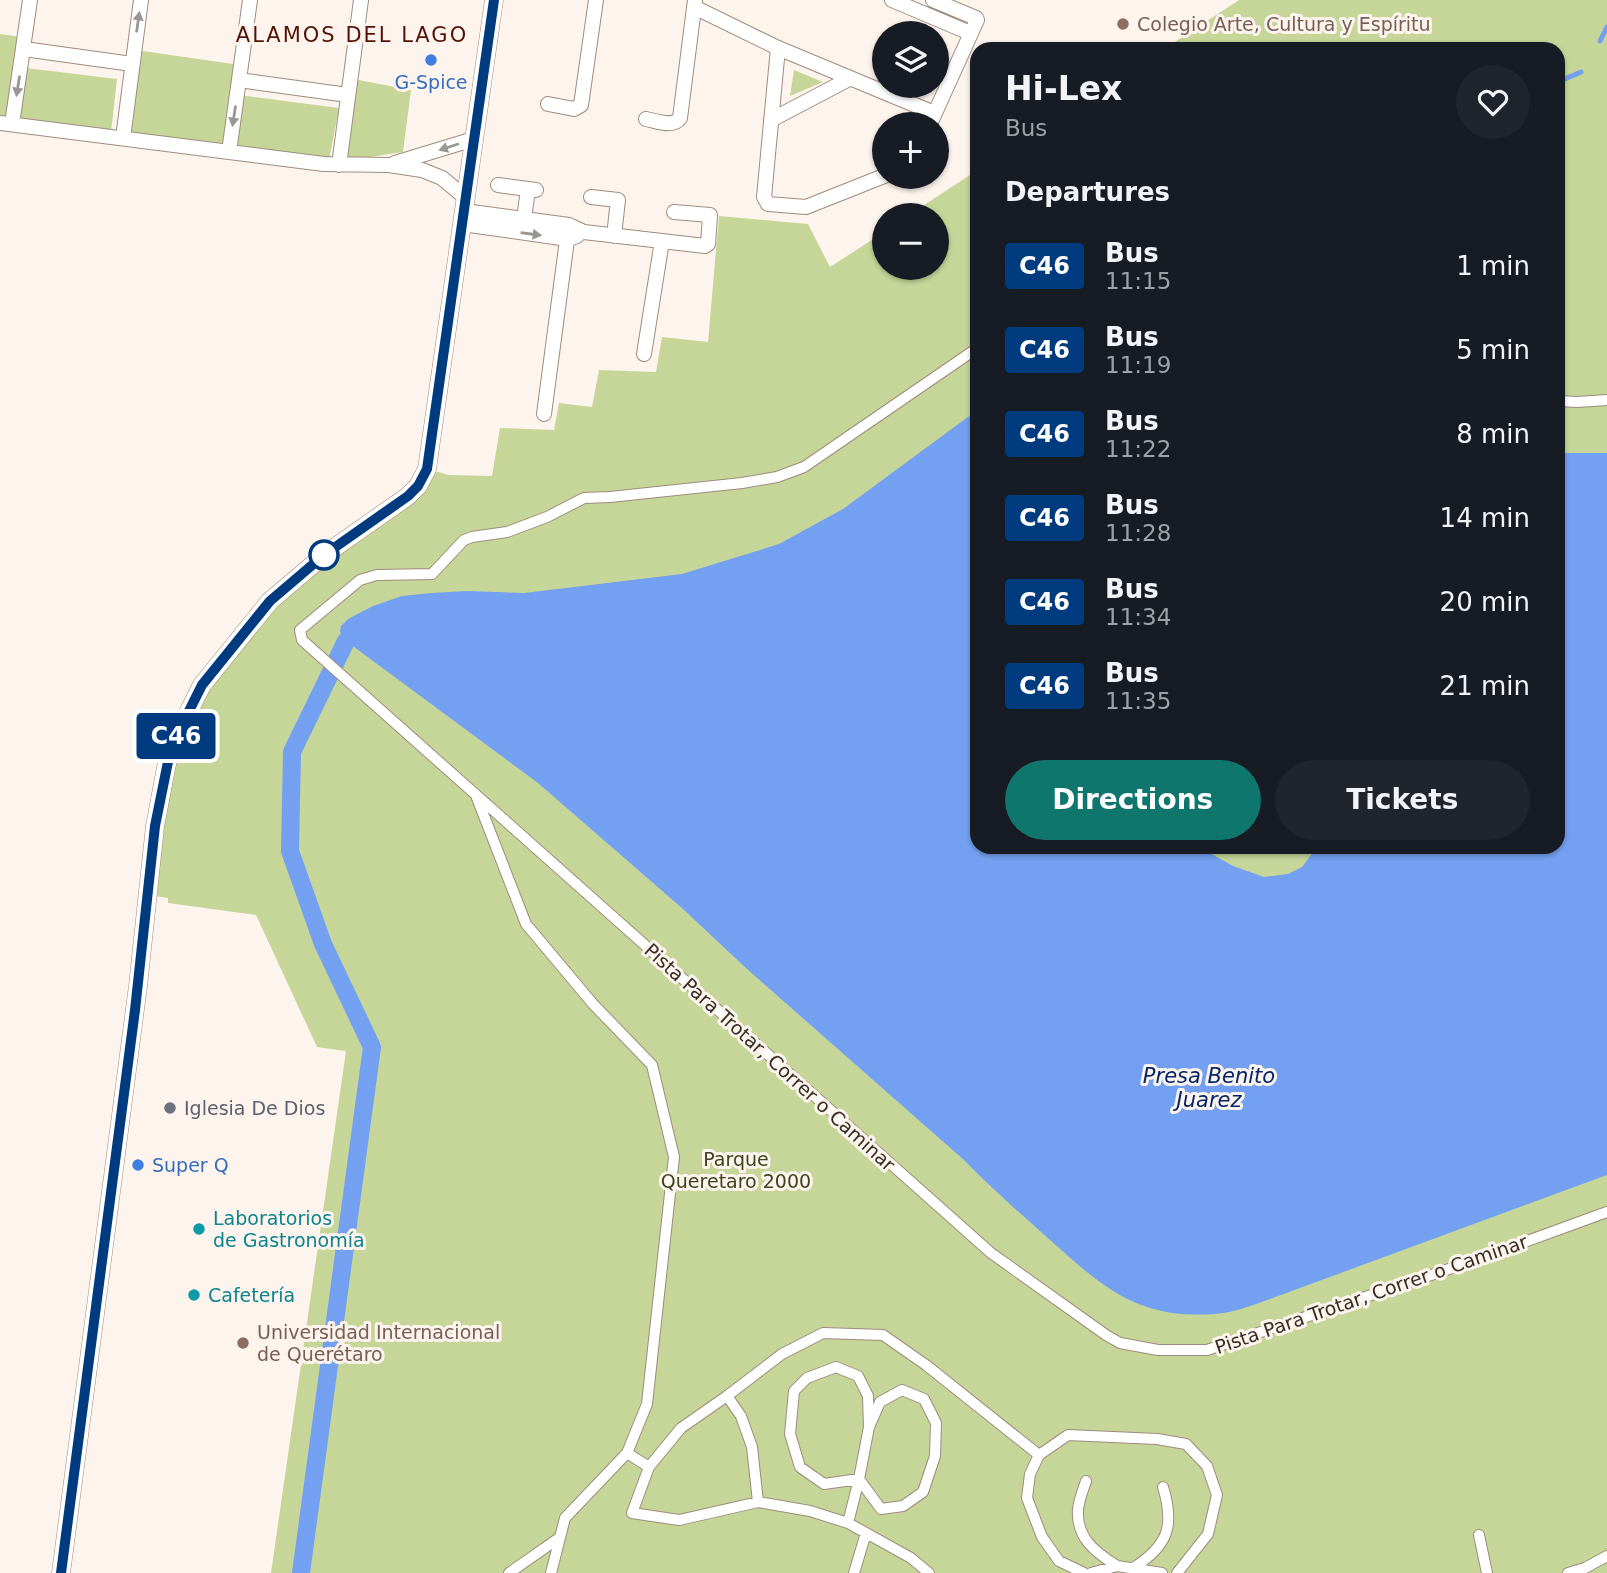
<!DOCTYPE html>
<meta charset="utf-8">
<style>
:root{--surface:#171b24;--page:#20242c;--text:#f1f3f6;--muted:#9ea1a6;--accent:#0f766e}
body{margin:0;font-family:"DejaVu Sans",sans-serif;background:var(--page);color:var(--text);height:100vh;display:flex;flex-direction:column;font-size:26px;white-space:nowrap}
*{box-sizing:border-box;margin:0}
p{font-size:23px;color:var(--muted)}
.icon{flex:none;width:38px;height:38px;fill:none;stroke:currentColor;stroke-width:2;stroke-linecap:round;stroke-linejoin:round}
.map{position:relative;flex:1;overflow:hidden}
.sheet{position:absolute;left:970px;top:42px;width:595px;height:812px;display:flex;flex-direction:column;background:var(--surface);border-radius:21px;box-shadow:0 2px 5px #0004}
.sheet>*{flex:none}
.badge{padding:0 14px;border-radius:5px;font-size:24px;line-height:46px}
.buttons{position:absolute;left:872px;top:21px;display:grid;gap:14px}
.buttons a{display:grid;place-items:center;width:77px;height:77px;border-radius:50%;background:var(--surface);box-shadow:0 2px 5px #0004;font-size:35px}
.map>.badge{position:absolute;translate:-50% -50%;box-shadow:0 0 0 4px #fff}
h2{padding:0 35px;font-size:26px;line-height:63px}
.round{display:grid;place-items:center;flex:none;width:74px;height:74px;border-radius:37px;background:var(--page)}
.head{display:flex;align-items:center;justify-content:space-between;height:119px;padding:0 35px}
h1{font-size:33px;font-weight:700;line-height:52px}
.action{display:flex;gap:14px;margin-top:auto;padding:14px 35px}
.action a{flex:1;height:80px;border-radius:42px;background:var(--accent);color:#fff;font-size:28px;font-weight:700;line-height:80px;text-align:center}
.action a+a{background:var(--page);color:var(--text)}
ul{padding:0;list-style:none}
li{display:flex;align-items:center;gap:21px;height:84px;padding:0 35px}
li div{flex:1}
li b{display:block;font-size:26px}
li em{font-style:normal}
li .badge{min-width:77px;font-weight:700;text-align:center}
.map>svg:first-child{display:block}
.green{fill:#c6d699}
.water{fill:#74a0f1}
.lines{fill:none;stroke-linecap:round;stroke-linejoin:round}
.stream{stroke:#74a0f1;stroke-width:5}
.canal{stroke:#74a0f1;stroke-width:18}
.pedestrian-casing{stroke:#a08b7d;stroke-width:12}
.minor-casing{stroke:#a08b7d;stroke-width:16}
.tertiary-casing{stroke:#a08b7d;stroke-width:19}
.pedestrian{stroke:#fff;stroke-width:10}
.minor{stroke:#fff;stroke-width:14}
.tertiary{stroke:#fff;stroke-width:18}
.oneway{fill:#9a9693}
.line-casing{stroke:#fff;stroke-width:16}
.line{stroke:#003b80;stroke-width:10}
.education-dot{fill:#8d6e63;stroke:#fdf4ee;stroke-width:2.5}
.shop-dot{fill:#3f7fe0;stroke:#fdf4ee;stroke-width:2.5}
.stop-dot{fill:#fff;stroke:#003b80;stroke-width:3.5}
.worship-dot{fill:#6b7280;stroke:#fdf4ee;stroke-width:2.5}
.culture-dot{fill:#0f9aa8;stroke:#fdf4ee;stroke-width:2.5}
.labels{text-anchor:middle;stroke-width:6;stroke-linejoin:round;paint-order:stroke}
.education-label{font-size:19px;fill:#785e54;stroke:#fdf4ee;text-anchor:start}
.shop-label{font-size:19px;fill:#366cbe;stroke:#fdf4ee}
.street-label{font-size:19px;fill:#362d27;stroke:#fdf4ee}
.worship-label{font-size:19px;fill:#5b616d;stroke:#fdf4ee;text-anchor:start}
.park-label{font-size:19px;fill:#3b441b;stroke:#fdf4ee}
.culture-label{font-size:19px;fill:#0d838f;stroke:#fdf4ee;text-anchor:start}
.neighbourhood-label{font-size:21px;letter-spacing:2px;fill:#541206;stroke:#fdf4ee}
.water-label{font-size:21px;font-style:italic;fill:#04266b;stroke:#fdf4ee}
</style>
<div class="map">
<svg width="1607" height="1573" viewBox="0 0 1607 1573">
<rect width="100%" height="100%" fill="#fdf4ee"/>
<path class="green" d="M 1239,0 L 1607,0 L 1607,1573 L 271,1573 L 346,1051 L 317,1047 L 256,915 L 168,903 L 168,898 L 148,895 L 152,826 L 202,685 L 270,601 L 408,496 L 427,469 L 449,475 L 492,476 L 500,428 L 554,430 L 559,403 L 592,407 L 599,370 L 656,372 L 662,337 L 708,342 L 719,216 L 808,224 L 830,267 L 884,232 L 884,268 L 936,268 L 936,215 L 909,215 L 976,171 L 976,847 L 1558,847 L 1558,49 L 1164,49 Z
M 0,34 L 30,38 L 26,68 L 117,79 L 111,132 L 0,120 Z
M 136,50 L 240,65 L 228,151 L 124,137 Z
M 794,70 L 823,82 L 790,96 Z
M 353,79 L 411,90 L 403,152 L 343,161 Z
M 239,95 L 339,108 L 329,160 L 234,149 Z"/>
<path class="water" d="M 976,411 L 976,847 L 1199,847 L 1233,866 L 1264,877 L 1288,874 L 1302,867 L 1317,847 L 1558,847 L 1558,453 L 1607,453 L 1607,1175 L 1270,1299 C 1256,1304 1243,1309 1229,1312 C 1214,1315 1197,1315 1181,1314 C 1124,1309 1091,1276 1050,1240 C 1021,1214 991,1188 964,1160 L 747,969 L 683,909 L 538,783 L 346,641 L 340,632 L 341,626 L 348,619 L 373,606 L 402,596 L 431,593 L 467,591 L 524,593 L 682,574 L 779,544 L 843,509 Z"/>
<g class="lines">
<path class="stream" d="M 1600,41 L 1607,27
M 1558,82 L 1581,72"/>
<path class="canal" d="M 301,1573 L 372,1047 L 323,944 L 290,851 L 292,752 L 346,641"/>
<g class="pedestrian-casing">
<path id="pedestrian" d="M 976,349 L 804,467 L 777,477 L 742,483 L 610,497 L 584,498 L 547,517 L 507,532 L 472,537 L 464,540 L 432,574 L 377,575 L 360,580 L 300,630 L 302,640 L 991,1253 L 1106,1335 L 1120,1343 L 1158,1350 L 1207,1350 L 1467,1263 L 1607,1212
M 1558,401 L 1577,402 L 1607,400
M 477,798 L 526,924 L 593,1004 L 652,1065 L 674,1157 L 647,1404 L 627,1453 L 565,1518 L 551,1573
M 727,1396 L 741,1416 L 752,1447 L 758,1502
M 627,1453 L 649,1467 L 632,1513 L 679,1520 L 758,1502 L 810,1511 L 848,1523 L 911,1558 L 929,1573
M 649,1467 L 681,1428 L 727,1396 L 782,1354 L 823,1333 L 883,1335 L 926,1365 L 1039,1455
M 1086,1481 C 1083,1490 1079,1500 1078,1509 C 1076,1538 1095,1552 1117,1566
M 848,1523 L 859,1479 L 824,1484 L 800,1467 L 790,1434 L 794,1391 L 807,1378 L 836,1367 L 858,1376 L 868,1396 L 869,1427 L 859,1479 L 881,1509 L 903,1506 L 923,1492 L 935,1456 L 936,1423 L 924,1399 L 902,1390 L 880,1402 L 869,1427
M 1479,1535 L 1487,1573
M 1133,1568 C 1168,1546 1175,1526 1163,1487
M 509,1573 L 559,1538
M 854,1573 L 866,1533
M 1084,1573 L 1059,1561 L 1042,1537 L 1027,1498 L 1030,1474 L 1039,1455 L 1068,1435 L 1157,1439 L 1186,1444 L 1207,1466 L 1217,1495 L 1208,1534 L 1177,1573
M 1091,1573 L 1117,1566 L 1162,1573
M 1568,1573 L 1585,1568 L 1607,1556"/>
</g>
<g class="minor-casing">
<path id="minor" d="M 892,0 L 970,33
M 694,7 L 778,48 L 934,113
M 778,48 L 764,197 L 768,204 L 806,207 L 884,176
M 24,49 L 132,64
M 239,80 L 348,95
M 548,104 L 574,109 L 581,105 L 596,0
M 646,119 C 657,121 673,128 680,118 L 695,0
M 771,120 L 849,79
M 0,123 L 324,164 L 389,165 L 422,170 L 442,178 L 466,198
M 12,124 L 30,0
M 930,124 L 977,20 L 976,18 L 933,0
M 123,138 L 141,0
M 229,152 L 250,0
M 395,163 L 474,139
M 339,165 L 361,0
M 498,185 L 536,190
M 591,197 L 618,200 L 614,236
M 464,211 L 569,225 L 584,232 L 705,246 L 708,244 L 710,215 L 674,212
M 524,219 L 528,189
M 462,224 L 568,239 L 577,236
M 644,354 L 662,241
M 544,414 L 569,225"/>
</g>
<g class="tertiary-casing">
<path id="tertiary" d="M 61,1573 L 138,986 L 155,826 L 166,768 L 171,747 L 202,685 L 270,601 L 324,555 L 408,496 L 418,486 L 427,469 L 494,0"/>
</g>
<use href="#pedestrian" class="pedestrian"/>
<use href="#minor" class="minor"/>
<use href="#tertiary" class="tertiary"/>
</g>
<defs><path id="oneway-solid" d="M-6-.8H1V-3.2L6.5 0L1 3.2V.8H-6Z" transform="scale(1.75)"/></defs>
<g class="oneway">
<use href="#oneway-solid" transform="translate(138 22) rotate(-82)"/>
<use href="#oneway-solid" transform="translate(18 86) rotate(99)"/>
<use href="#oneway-solid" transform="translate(234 116) rotate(99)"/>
<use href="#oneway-solid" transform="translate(449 147) rotate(162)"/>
<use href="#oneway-solid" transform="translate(531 234) rotate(8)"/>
</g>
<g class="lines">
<g class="line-casing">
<path id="line" d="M 61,1573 L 135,1010 L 155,826 L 171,747 L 202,685 L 270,601 L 324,555 L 408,496 L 418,486 L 427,469 L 494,0"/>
</g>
<use href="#line" class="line"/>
</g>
<g class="education-dot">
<circle cx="1123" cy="24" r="7"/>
<circle cx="243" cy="1343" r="7"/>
</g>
<g class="shop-dot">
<circle cx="431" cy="60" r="7"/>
<circle cx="138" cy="1165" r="7"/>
</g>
<circle class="stop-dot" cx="324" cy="555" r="14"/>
<circle class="worship-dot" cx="170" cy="1108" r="7"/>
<g class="culture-dot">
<circle cx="199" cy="1229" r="7"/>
<circle cx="194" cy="1295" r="7"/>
</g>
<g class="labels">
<g class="education-label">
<text x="1137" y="31">Colegio Arte, Cultura y Espíritu</text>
<text x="257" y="1339">Universidad Internacional<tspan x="257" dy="22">de Querétaro</tspan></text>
</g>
<g class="shop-label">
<text x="431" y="89">G-Spice</text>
<text x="152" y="1172" text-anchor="start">Super Q</text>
</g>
<g class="street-label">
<text transform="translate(770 1057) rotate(42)" y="7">Pista Para Trotar, Correr o Caminar</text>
<text transform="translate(1371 1294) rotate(-19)" y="7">Pista Para Trotar, Correr o Caminar</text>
</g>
<g class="worship-label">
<text x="184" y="1115">Iglesia De Dios</text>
</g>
<g class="park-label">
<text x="736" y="1166">Parque<tspan x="736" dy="22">Queretaro 2000</tspan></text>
</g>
<g class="culture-label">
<text x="213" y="1225">Laboratorios<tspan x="213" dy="22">de Gastronomía</tspan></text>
<text x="208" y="1302">Cafetería</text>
</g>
<g class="neighbourhood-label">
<text x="352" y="42">ALAMOS DEL LAGO</text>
</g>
<g class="water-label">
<text x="1209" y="1083">Presa Benito<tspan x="1209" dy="24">Juarez</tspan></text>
</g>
</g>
</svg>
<div class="buttons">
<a><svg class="icon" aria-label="layers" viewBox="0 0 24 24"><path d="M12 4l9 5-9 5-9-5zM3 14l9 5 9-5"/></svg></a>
<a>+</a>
<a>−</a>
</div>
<b class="badge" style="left:176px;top:736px;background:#003b80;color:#fff">C46</b>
<section class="sheet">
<div class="head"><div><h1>Hi-Lex</h1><p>Bus</p></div><a class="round"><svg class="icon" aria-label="heart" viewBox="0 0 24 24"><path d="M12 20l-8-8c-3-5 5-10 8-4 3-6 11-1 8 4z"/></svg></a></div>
<h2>Departures</h2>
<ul>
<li><span class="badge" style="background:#003b80;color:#fff">C46</span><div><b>Bus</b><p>11:15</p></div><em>1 min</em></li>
<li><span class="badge" style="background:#003b80;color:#fff">C46</span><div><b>Bus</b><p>11:19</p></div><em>5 min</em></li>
<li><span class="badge" style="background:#003b80;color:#fff">C46</span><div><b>Bus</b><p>11:22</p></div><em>8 min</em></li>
<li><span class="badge" style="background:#003b80;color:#fff">C46</span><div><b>Bus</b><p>11:28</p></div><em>14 min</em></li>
<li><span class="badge" style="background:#003b80;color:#fff">C46</span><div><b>Bus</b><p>11:34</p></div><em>20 min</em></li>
<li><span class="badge" style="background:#003b80;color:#fff">C46</span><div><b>Bus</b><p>11:35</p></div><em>21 min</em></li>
</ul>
<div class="action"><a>Directions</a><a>Tickets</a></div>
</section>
</div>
